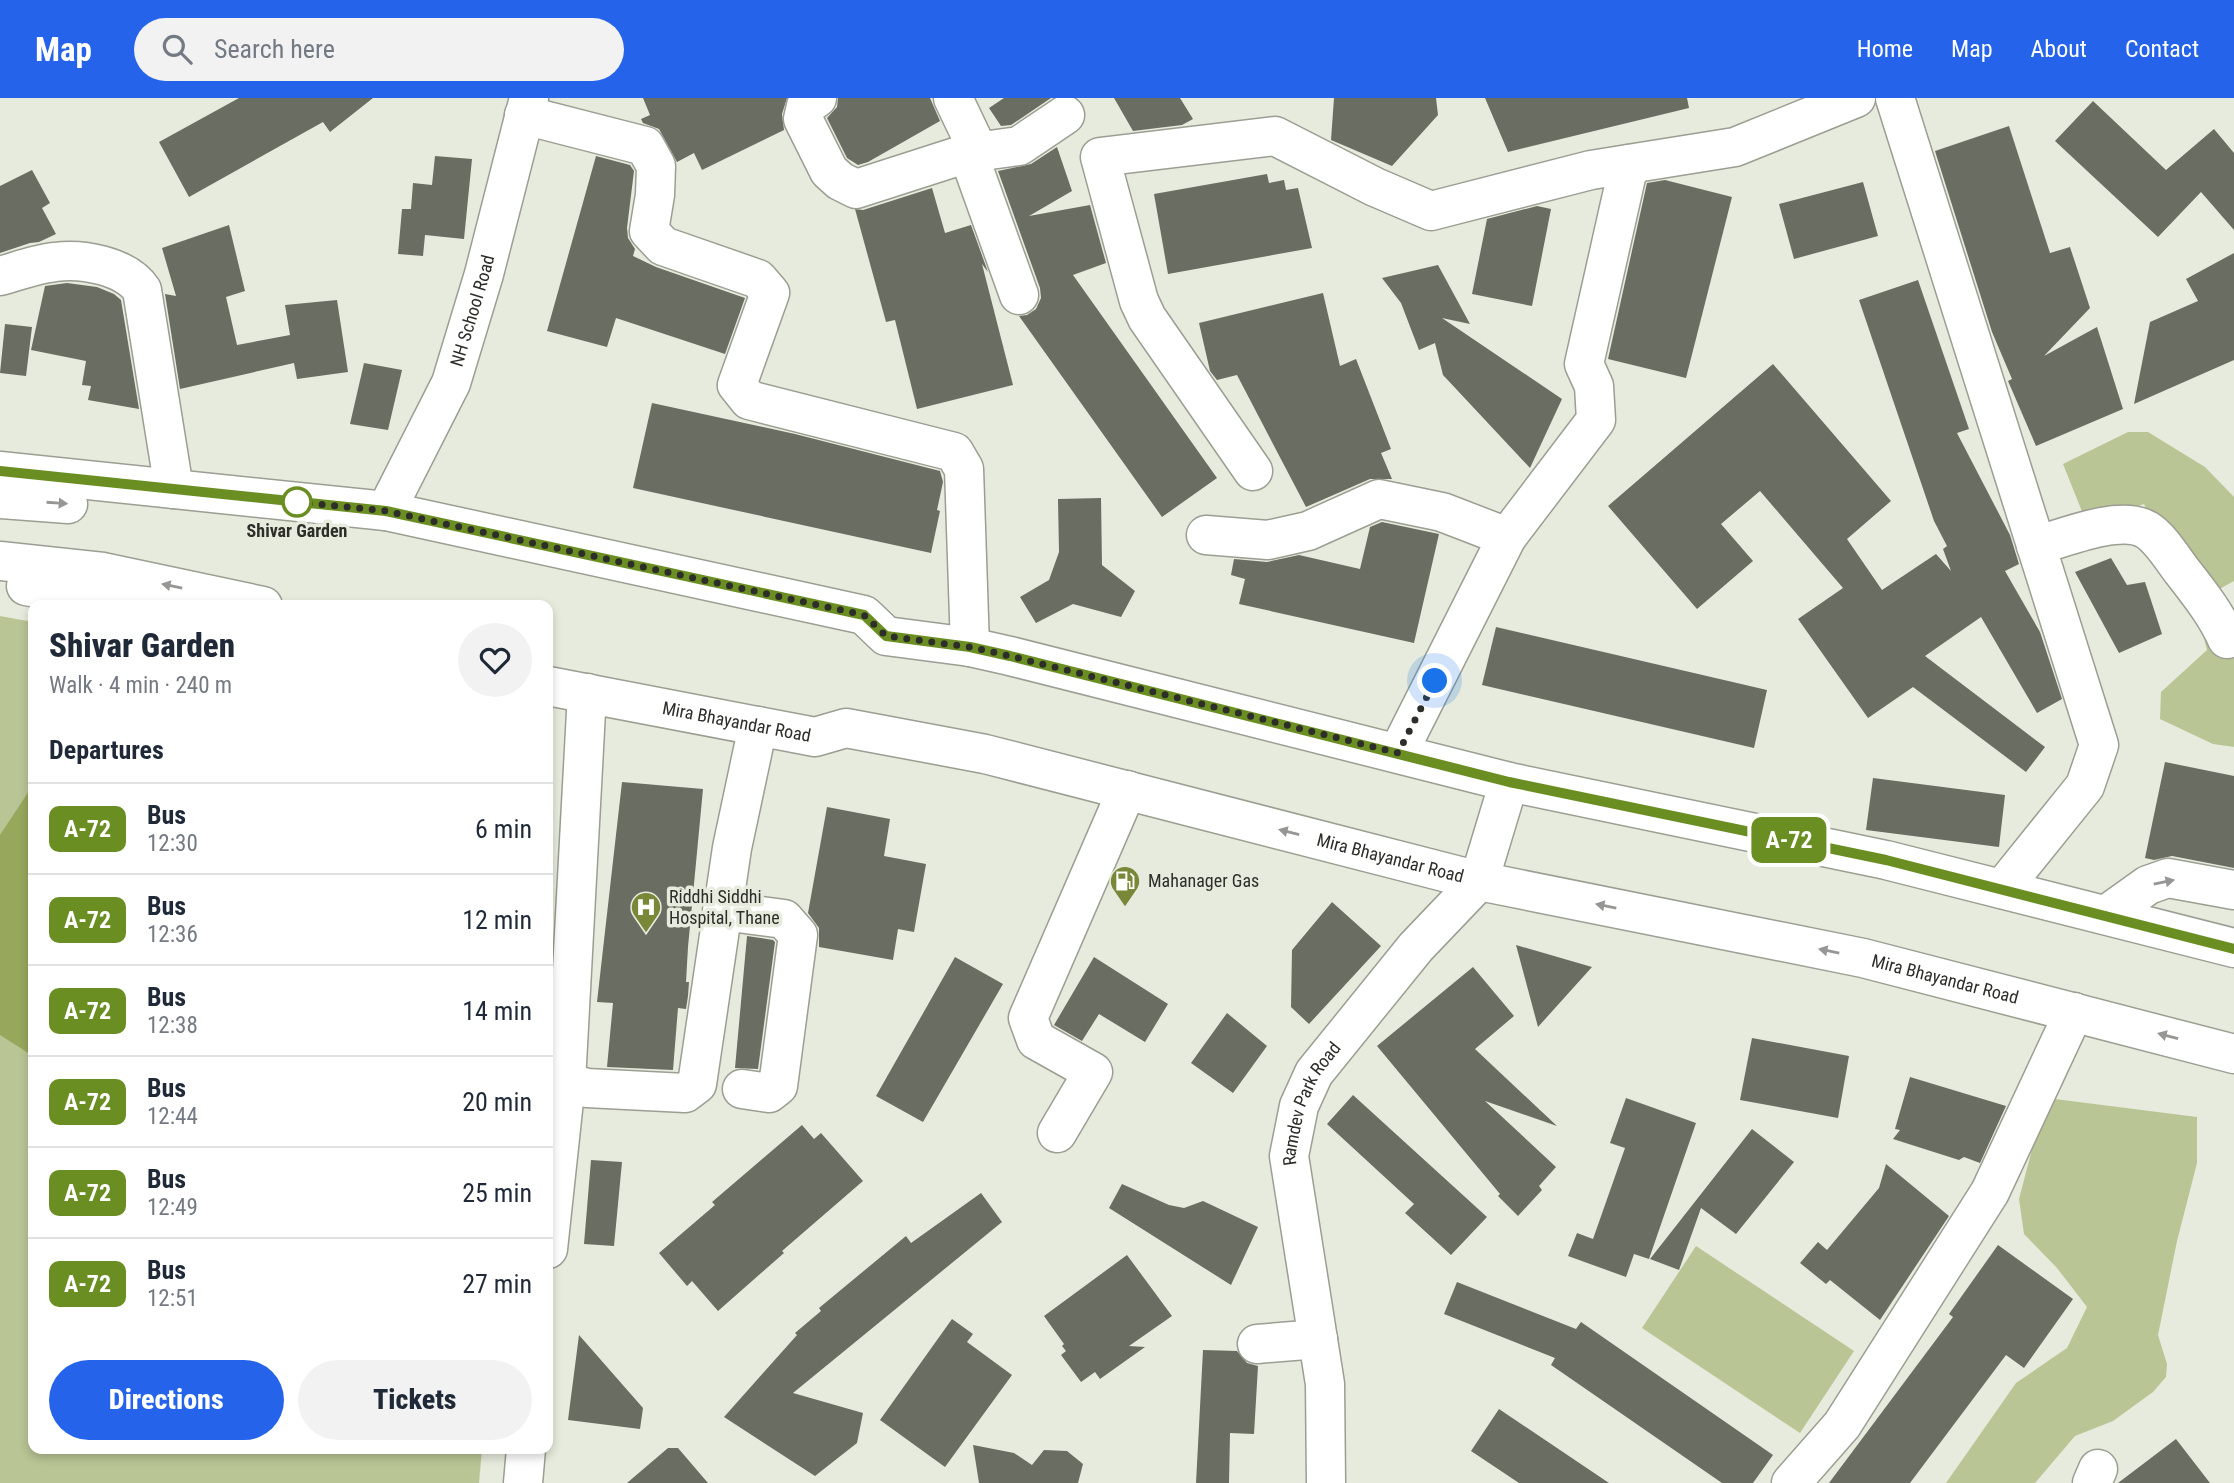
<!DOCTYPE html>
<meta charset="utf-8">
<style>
:root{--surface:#fff;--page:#f2f2f3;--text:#1f2937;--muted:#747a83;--line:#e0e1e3;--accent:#2563eb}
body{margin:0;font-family:"Roboto Condensed",sans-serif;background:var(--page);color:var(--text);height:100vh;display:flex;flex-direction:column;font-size:26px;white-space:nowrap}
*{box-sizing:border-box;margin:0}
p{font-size:23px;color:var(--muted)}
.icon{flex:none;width:38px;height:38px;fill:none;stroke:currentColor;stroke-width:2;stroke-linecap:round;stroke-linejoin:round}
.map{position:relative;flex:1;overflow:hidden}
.details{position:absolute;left:28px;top:502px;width:525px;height:854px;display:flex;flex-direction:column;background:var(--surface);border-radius:14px;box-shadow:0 4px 10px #0003}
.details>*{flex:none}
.badge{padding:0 14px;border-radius:10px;font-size:24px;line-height:46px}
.you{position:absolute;width:35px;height:35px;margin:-18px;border:5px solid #fff;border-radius:50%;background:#1a73e8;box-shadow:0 0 0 10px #1a73e833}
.map>.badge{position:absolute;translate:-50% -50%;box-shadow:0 0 0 4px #fff}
h2{padding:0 21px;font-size:26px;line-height:63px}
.round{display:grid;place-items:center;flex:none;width:74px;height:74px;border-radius:37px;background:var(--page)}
.summary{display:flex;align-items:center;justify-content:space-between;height:119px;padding:0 21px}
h1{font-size:33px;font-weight:800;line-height:52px}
.primary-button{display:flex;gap:14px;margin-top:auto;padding:14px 21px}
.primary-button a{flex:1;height:80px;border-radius:42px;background:var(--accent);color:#fff;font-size:28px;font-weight:800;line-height:80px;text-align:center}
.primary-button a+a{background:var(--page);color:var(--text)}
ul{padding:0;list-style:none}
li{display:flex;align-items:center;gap:21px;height:91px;padding:0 21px;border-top:2px solid var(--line)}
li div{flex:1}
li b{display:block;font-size:26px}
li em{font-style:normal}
li .badge{min-width:77px;font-weight:700;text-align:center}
header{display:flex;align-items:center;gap:42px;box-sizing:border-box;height:98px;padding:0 35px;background:var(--accent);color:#fff}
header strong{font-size:33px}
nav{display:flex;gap:38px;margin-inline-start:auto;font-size:24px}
.search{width:490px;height:63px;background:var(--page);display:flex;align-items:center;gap:18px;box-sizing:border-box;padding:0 24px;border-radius:38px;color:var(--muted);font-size:26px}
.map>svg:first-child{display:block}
.green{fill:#b9c595}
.water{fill:#97a85d}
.building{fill:#6a6d62}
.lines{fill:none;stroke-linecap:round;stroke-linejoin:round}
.minor-casing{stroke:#9b9e92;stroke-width:41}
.major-casing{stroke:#9b9e92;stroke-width:41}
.minor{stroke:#fff;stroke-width:38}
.major{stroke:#fff;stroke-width:38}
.oneway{fill:#969694}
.line-casing{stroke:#fff;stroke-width:16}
.line{stroke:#6b8e23;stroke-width:10}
.walk{stroke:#2d2e29;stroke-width:7;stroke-dasharray:0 12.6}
.stop-dot{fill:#fff;stroke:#6b8e23;stroke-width:3.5}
.labels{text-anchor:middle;stroke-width:7;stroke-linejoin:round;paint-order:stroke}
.street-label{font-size:18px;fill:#2d2e29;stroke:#e7ebdd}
.stop-label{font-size:18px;font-weight:bold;fill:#2d2e29;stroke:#e7ebdd}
.poi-label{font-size:18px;fill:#2d2e29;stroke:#e7ebdd;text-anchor:start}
</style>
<header>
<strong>Map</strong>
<div class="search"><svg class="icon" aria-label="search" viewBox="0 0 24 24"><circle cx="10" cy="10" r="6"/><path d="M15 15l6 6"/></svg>Search here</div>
<nav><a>Home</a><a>Map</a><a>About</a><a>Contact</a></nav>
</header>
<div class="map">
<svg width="2234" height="1385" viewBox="0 0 2234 1385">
<rect width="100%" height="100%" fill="#e7ebdd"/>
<path class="green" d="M 2128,334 L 2148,334 L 2205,369 L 2234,399 L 2234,483 L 2214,494 L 2150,421 L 2144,406 L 2087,426 L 2063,366 Z
M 2234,512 L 2234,649 L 2213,646 L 2160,621 L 2161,594 L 2207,552 L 2202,532 Z
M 0,518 L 33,524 L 33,1351 L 482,1351 L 479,1385 L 0,1385 Z
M 2055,1001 L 2197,1019 L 2197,1065 L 2177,1143 L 2158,1237 L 2167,1266 L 2166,1279 L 2153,1294 L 2113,1323 L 2075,1338 L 2035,1385 L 1946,1385 L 2016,1285 L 2067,1250 L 2087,1209 L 2057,1170 L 2024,1136 L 2019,1101 L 2035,1040 Z
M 1696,1148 L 1854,1253 L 1800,1335 L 1642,1230 Z"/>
<path class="water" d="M 33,687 L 33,958 L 0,937 L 0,737 Z"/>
<path class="building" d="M 239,0 L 373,0 L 330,34 L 323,24 L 189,99 L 159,44 Z
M 643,0 L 787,0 L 782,16 L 784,32 L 702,72 L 694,55 L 677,64 L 659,31 L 643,25 L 641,21 L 650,17 Z
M 838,0 L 930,0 L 940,23 L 868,64 L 858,67 L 847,60 L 827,20 L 837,9 Z
M 1004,0 L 1051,0 L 1011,27 L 1001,28 L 989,10 Z
M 1114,0 L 1180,0 L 1193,21 L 1182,27 L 1133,33 Z
M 1334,0 L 1436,0 L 1438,17 L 1392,68 L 1331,42 Z
M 1485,0 L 1687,0 L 1689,10 L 1508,54 Z
M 2093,3 L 2166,72 L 2214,31 L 2234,55 L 2234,132 L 2201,94 L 2158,139 L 2055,43 Z
M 2009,28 L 2050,155 L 2070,149 L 2090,210 L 2044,258 L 2097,229 L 2123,311 L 2036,348 L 2008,283 L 2012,281 L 1992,234 L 1935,53 Z
M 1057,49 L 1072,93 L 1029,118 L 1090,107 L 1106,165 L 1073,177 L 1217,380 L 1162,419 L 1019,218 L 1027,217 L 1036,211 L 1041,200 L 1040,190 L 998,73 L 1031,66 Z
M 435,58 L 472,61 L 464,141 L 425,137 L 423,158 L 398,156 L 402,111 L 411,111 L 413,85 L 432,87 Z
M 596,58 L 630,67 L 634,73 L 627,130 L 628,140 L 635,151 L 633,158 L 656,169 L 745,200 L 725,256 L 616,220 L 607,249 L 547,233 Z
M 32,72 L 50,105 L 42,110 L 56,136 L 39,144 L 30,145 L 0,155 L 0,88 Z
M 1267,76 L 1269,85 L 1284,82 L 1286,92 L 1298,90 L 1312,150 L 1168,176 L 1154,96 Z
M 1665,82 L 1732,99 L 1686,280 L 1608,261 L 1647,85 Z
M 1863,84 L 1878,138 L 1794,161 L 1779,106 Z
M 932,90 L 945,135 L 971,127 L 988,174 L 982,166 L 1013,287 L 917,311 L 895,222 L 886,224 L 855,111 L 863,112 Z
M 1537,108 L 1551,111 L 1532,208 L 1472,196 L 1487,121 Z
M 229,127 L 245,193 L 226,199 L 237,247 L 290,237 L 285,207 L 337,202 L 348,274 L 297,281 L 294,265 L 180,291 L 165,196 L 176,198 L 162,150 Z
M 2234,155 L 2234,262 L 2134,306 L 2150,224 L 2198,203 L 2186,181 Z
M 1438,167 L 1470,226 L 1442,220 L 1562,301 L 1530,370 L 1443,277 L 1435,245 L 1419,252 L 1401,205 L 1382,180 Z
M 1918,182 L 1969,331 L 1957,335 L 2010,437 L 2019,466 L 2005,473 L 2040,534 L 2062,601 L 2037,615 L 1981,519 L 1925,558 L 2045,649 L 2026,674 L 1913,589 L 1868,620 L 1798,521 L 1843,490 L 1760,393 L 1721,426 L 1753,463 L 1697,511 L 1608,408 L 1773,266 L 1891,403 L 1847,441 L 1882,492 L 1936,456 L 1951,473 L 1943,451 L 1947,448 L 1934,423 L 1859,202 Z
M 67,185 L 97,189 L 114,196 L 121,202 L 139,311 L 88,302 L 91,288 L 82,287 L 86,263 L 31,252 L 45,188 Z
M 1323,195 L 1340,268 L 1356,261 L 1391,351 L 1381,355 L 1392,381 L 1370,381 L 1306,409 L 1237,277 L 1217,282 L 1210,273 L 1199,225 Z
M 5,226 L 32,229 L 26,278 L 0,275 Z
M 364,265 L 402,272 L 388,332 L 350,326 Z
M 652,305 L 795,336 L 940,373 L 943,384 L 937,412 L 940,413 L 931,455 L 633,390 Z
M 1101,400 L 1102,467 L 1135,493 L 1121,519 L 1073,506 L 1036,525 L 1020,499 L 1049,482 L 1059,454 L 1058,401 Z
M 1382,424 L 1439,436 L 1414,545 L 1239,506 L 1245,481 L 1231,477 L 1234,461 L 1267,464 L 1299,457 L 1360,471 L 1370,429 Z
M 2111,460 L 2127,487 L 2145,484 L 2162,536 L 2119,555 L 2075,474 Z
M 1496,529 L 1767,592 L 1754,650 L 1482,587 Z
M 2165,664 L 2234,678 L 2234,770 L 2172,758 L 2154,762 L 2145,760 Z
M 1873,680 L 2005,697 L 1999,749 L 1866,732 Z
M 622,684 L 703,691 L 688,849 L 686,884 L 689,884 L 688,898 L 686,911 L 678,910 L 673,972 L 607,969 L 613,905 L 597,904 Z
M 827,709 L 890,721 L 884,758 L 926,766 L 914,834 L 898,831 L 893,862 L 819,849 L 819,830 L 808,815 Z
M 1332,804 L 1381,848 L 1309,926 L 1291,909 L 1292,852 Z
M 747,838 L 773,842 L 775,844 L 758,971 L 735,970 Z
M 1516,847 L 1592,869 L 1538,929 Z
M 955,859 L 1003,886 L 923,1024 L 876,998 Z
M 1094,859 L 1168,906 L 1145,944 L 1099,916 L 1082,943 L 1054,927 Z
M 1473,869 L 1514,918 L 1475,951 L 1557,1028 L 1485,1003 L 1556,1069 L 1539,1088 L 1542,1092 L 1518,1118 L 1498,1098 L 1500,1096 L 1377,948 Z
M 1227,915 L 1267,948 L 1233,995 L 1191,965 Z
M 1752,940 L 1849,958 L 1838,1020 L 1740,1002 Z
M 1910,979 L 2006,1008 L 1980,1065 L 1964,1059 L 1959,1062 L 1893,1041 L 1900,1032 L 1895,1031 Z
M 1353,997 L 1487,1119 L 1451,1157 L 1405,1115 L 1414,1106 L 1327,1026 Z
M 1626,1000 L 1696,1025 L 1649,1161 L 1634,1156 L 1626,1179 L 1568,1158 L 1577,1135 L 1593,1141 L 1625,1050 L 1610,1045 Z
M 802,1027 L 814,1041 L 821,1035 L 863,1083 L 782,1153 L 784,1155 L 718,1213 L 692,1183 L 687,1188 L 659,1155 L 715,1107 L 712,1104 Z
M 1752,1031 L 1794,1064 L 1736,1136 L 1701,1110 L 1679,1172 L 1650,1161 Z
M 591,1062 L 622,1064 L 614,1148 L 584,1146 Z
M 1886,1066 L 1949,1118 L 1880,1222 L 1830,1182 L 1826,1186 L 1800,1165 L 1818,1144 L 1827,1152 L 1879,1090 Z
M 1122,1086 L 1169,1107 L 1184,1110 L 1203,1103 L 1258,1129 L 1231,1187 L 1109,1110 Z
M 981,1095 L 1002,1124 L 793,1295 L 863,1315 L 857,1345 L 815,1378 L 724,1319 L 797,1237 L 795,1235 L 821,1213 L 819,1210 L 906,1138 L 911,1145 Z
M 1998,1147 L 2073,1201 L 2024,1270 L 2006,1257 L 1910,1385 L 1829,1385 L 1953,1219 L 1949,1216 Z
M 1127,1157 L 1172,1218 L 1129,1248 L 1145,1249 L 1100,1281 L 1095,1274 L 1081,1284 L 1061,1257 L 1066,1253 L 1062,1248 L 1064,1246 L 1044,1218 Z
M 1457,1184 L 1576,1231 L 1581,1224 L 1773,1357 L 1753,1385 L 1722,1385 L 1551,1267 L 1555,1260 L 1444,1216 Z
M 952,1221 L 973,1236 L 967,1244 L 1012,1277 L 945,1369 L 880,1322 Z
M 579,1237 L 643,1310 L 640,1331 L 568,1322 Z
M 1203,1252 L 1237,1253 L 1247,1265 L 1258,1268 L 1254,1336 L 1230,1335 L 1229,1385 L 1196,1385 Z
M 1499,1311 L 1609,1385 L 1519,1385 L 1471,1353 Z
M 2176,1341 L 2210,1385 L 2118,1385 Z
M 973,1347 L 1014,1355 L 1032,1367 L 1044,1352 L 1067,1353 L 1083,1366 L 1078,1385 L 979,1385 Z
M 668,1350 L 678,1350 L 708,1385 L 627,1385 Z"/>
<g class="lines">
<g class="minor-casing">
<g id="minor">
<path d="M 817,0 L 806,8 L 803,21 L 829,73 L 840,83 L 856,91 L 968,55 L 1019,48 L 1065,17"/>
<path d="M 953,0 L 973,42 L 968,55 L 1019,197"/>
<path d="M 1895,0 L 2099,647 L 2085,688 L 2002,791"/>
<path d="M 524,17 L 645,48 L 656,68 L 655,97 L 649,133 L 663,148 L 758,181 L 770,195 L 737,287 L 749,302 L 954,354 L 964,371 L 970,549"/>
<path d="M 0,178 C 18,173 36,166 55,164 C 82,160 126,168 142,192 L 174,391"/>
<path d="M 1253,373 L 1147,220 L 1139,203 L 1100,59 L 1275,38 L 1375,89 L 1431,113 L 1591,72 L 1735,49 L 1856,0"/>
<path id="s1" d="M 386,413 L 451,285 L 484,176 L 529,0"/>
<path d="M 1206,437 L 1268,442 L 1308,433 L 1379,401 L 1442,414 L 1507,439"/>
<path d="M 2036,448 C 2063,440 2121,416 2147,432 C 2161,441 2172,460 2182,473 C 2199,495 2216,516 2227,541"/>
<path d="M 1398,655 L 1507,439 L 1596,322 L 1594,288 L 1584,266 L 1629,66"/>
<path d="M 722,813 L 784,821 L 798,837 L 778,988 L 769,995 L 742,991"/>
<path d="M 2106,817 L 2148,787 L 2168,780 L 2234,792"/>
<path d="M 566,984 L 587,990 L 685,995 L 697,986 L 732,750 L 758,628"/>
<path d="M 1057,1035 L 1093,974 L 1036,942 L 1028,920 L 1127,692"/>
<path d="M 548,1151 L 566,984 L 587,595"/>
<path d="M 1257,1246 L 1318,1241"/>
<path d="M 523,1385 L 526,1351"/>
<path id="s2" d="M 1326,1385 L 1325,1286 L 1289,1058 L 1299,1008 L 1314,975 L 1416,849 L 1479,783 L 1509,684"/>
<path d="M 1791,1385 L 1842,1327 L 1990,1094 L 2074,914"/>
<path d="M 2092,1385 L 2098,1371"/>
</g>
</g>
<g class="major-casing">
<g id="major">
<path d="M 0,373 L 386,413 L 864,517 L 886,538 L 970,549 L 1010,558 L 1509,684 L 1886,762 L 2234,850"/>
<path d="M 0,401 L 68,406"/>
<path d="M 0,463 L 103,474 L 263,508"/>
<path d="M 26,488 L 127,508"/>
<path id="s3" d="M 548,588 L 815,639 L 846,630 L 985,656 L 1479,783 L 1863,860 L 2234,956"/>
</g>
</g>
<use href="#minor" class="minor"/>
<use href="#major" class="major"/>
</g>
<defs><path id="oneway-solid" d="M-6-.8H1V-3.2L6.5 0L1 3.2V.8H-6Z" transform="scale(1.75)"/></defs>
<g class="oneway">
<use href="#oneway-solid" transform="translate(57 405) rotate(4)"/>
<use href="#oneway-solid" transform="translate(172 488) rotate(-168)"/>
<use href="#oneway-solid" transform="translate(1289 734) rotate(-166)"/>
<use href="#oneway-solid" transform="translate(2164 784) rotate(-11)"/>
<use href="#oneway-solid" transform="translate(1606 808) rotate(-169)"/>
<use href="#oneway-solid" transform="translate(1829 853) rotate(-169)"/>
<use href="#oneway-solid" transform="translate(2168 938) rotate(-165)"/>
</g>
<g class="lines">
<g class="line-casing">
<path id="line" d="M 0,373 L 386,413 L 864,517 L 886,538 L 970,549 L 1010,558 L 1509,684 L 1886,762 L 2234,851"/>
</g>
<use href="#line" class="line"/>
<path class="walk" d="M 297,404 L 386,413 L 864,517 L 886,538 L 970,549 L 1010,558 L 1398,655 L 1435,583"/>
</g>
<defs>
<g id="fuel-pin" transform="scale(1.575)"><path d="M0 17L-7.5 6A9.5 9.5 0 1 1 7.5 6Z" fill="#788838" stroke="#e7ebdd"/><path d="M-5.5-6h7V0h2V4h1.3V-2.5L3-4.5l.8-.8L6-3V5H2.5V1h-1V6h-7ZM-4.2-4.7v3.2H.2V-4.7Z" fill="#fff"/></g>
<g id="hospital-pin" transform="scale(1.575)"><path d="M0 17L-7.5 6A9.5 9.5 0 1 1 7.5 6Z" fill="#788838" stroke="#e7ebdd"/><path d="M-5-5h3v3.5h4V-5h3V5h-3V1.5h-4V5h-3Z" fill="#fff"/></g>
</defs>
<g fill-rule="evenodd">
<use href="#fuel-pin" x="1125" y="783"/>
<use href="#hospital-pin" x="646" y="809"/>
</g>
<circle class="stop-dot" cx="297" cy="404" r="14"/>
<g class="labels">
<g class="street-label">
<text dy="6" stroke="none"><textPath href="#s1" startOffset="219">NH School Road</textPath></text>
<text dy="6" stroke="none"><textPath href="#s3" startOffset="192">Mira Bhayandar Road</textPath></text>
<text dy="6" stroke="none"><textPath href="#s3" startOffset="864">Mira Bhayandar Road</textPath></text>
<text dy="6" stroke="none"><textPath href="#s3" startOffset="1432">Mira Bhayandar Road</textPath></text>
<text dy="6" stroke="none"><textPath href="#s2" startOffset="387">Ramdev Park Road</textPath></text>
</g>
<g class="stop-label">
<text x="297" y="439">Shivar Garden</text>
</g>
<g class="poi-label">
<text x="1148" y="789">Mahanager Gas</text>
<text x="669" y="805">Riddhi Siddhi<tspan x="669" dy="21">Hospital, Thane</tspan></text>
</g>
</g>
</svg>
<div class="you" style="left:1435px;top:583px"></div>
<b class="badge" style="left:1789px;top:742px;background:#6b8e23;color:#fff">A-72</b>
<section class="details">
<div class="summary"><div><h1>Shivar Garden</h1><p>Walk · 4 min · 240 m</p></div><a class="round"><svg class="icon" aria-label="heart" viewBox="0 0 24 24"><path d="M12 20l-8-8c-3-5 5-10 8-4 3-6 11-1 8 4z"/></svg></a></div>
<h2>Departures</h2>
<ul>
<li><span class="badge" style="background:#6b8e23;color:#fff">A-72</span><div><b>Bus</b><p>12:30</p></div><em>6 min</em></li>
<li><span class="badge" style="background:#6b8e23;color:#fff">A-72</span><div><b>Bus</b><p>12:36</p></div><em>12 min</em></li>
<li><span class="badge" style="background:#6b8e23;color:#fff">A-72</span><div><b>Bus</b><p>12:38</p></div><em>14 min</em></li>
<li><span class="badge" style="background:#6b8e23;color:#fff">A-72</span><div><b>Bus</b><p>12:44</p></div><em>20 min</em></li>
<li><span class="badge" style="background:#6b8e23;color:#fff">A-72</span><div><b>Bus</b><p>12:49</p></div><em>25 min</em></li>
<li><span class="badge" style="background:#6b8e23;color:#fff">A-72</span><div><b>Bus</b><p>12:51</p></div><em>27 min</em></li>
</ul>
<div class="primary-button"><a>Directions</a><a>Tickets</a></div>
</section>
</div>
